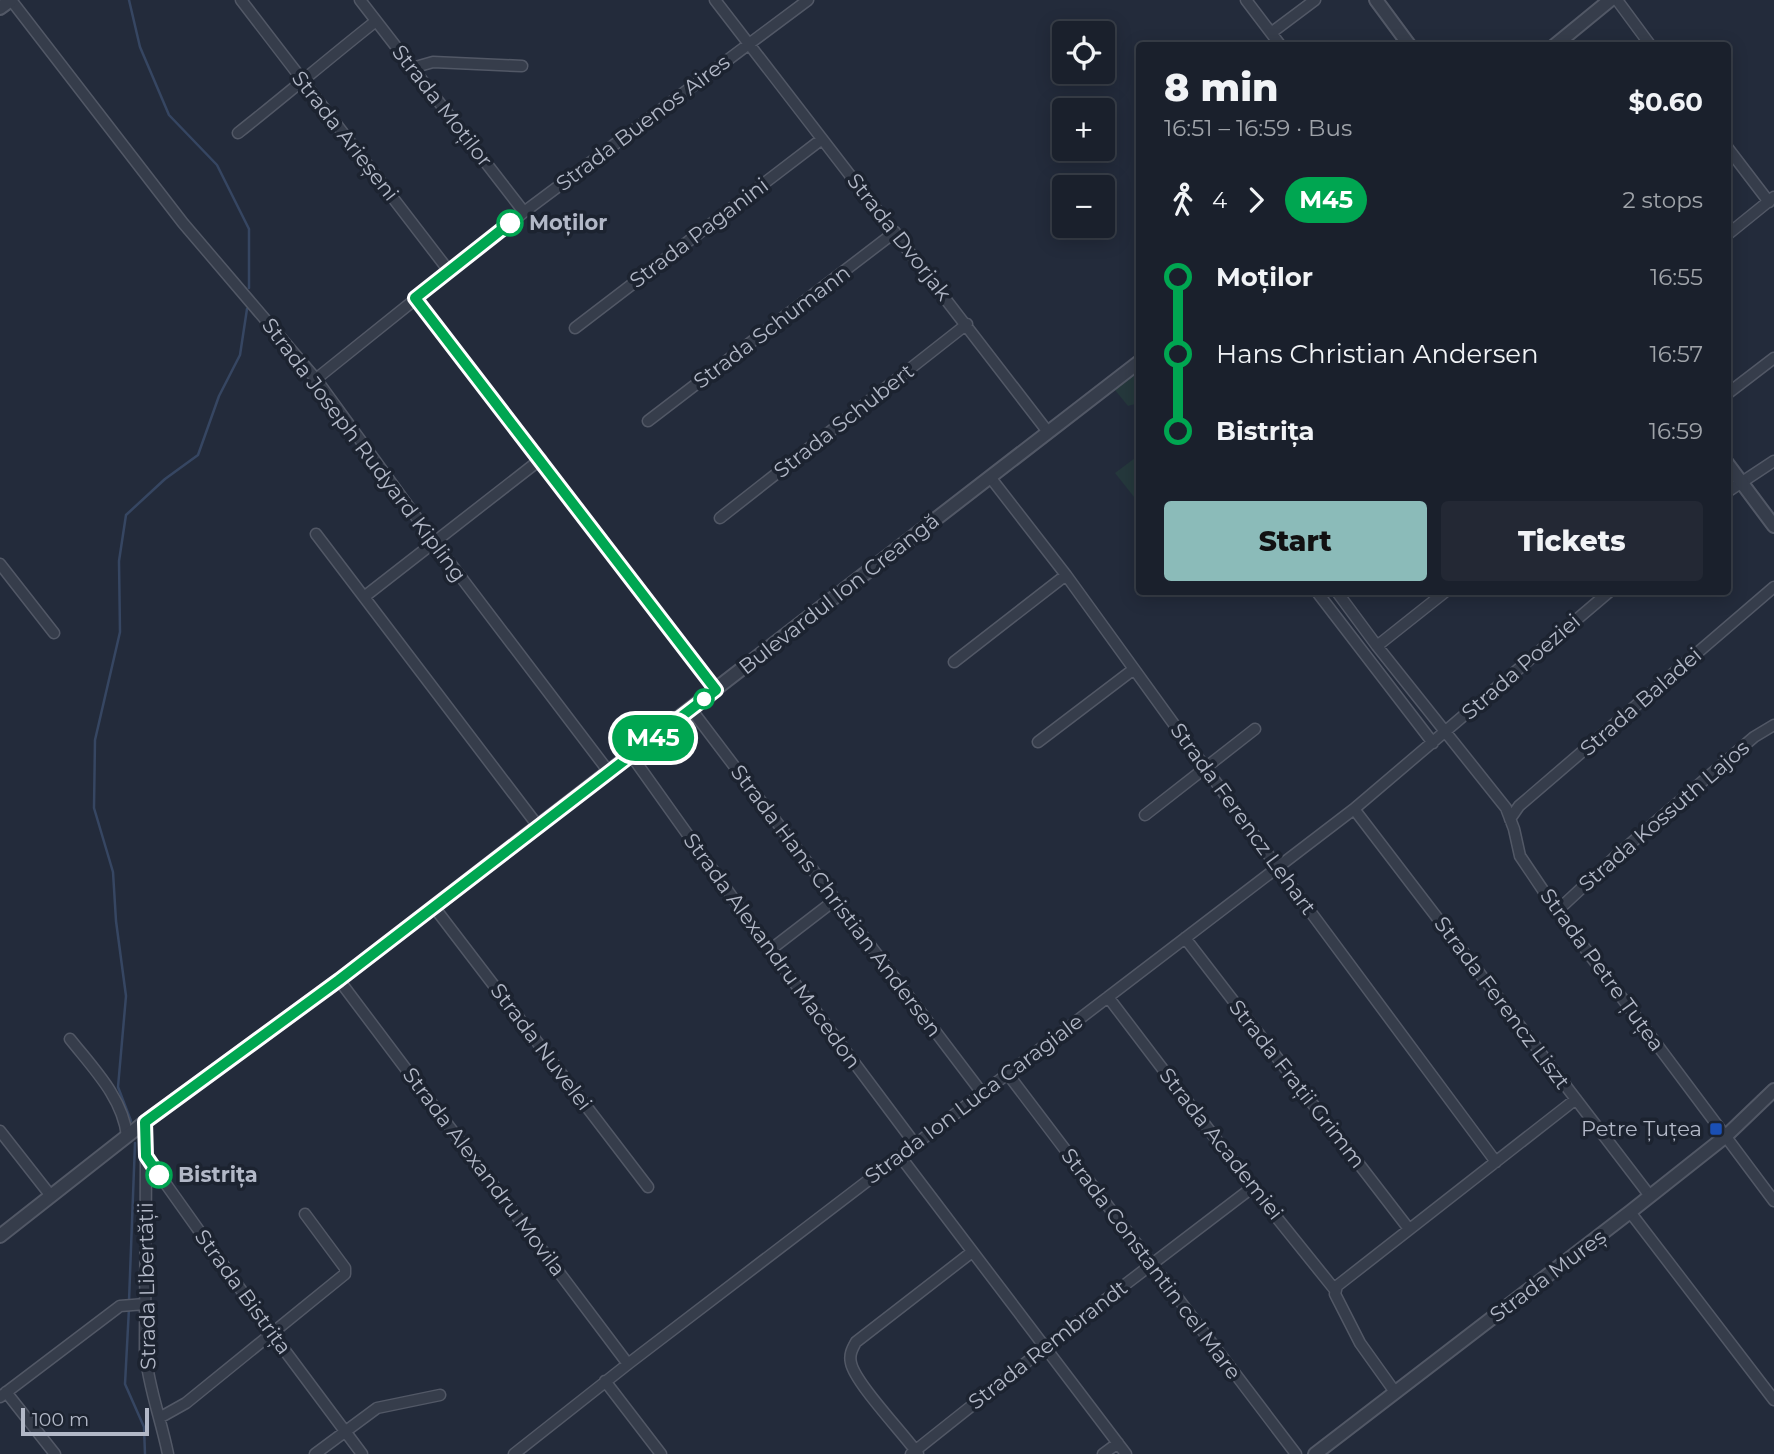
<!DOCTYPE html>
<meta charset="utf-8">
<style>
:root{--surface:#1a202c;--page:#232834;--text:#f1f3f6;--muted:#9fa3a9;--line:#383e48;--accent:#8bbbb9}
body{margin:0;font-family:Montserrat,sans-serif;background:var(--page);color:var(--text);height:100vh;display:flex;flex-direction:column;font-size:26px;white-space:nowrap}
*{box-sizing:border-box;margin:0}
p{font-size:23px;color:var(--muted)}
.icon{flex:none;width:38px;height:38px;fill:none;stroke:currentColor;stroke-width:2;stroke-linecap:round;stroke-linejoin:round}
.map{position:relative;flex:1;overflow:hidden}
.sheet{position:absolute;left:1136px;top:42px;width:595px;height:553px;display:flex;flex-direction:column;background:var(--surface);border-radius:7px;box-shadow:0 4px 18px #0003,0 0 0 2px var(--line)}
.sheet>*{flex:none}
.badge{padding:0 14px;border-radius:23px;font-size:24px;line-height:46px}
.controls{position:absolute;left:1052px;top:21px;display:grid;gap:14px}
.controls a{display:grid;place-items:center;width:63px;height:63px;border-radius:7px;background:var(--surface);box-shadow:0 4px 18px #0003,0 0 0 2px var(--line);font-size:35px}
.scale{position:absolute;left:21px;bottom:18px;width:128px;box-sizing:border-box;padding-left:7px;border:4px solid #b2b8c7;border-top:0;font-size:19px;line-height:24px;white-space:nowrap;color:#b2b8c7;-webkit-text-stroke:5px #1c2330;paint-order:stroke}
.map>.badge{position:absolute;translate:-50% -50%;box-shadow:0 0 0 4px #fff}
.legs{display:flex;align-items:center;gap:10px;height:77px;padding:0 28px;font-size:23px}
.legs p{margin-inline-start:auto}
.headline{display:flex;align-items:center;justify-content:space-between;height:119px;padding:0 28px}
h1{font-size:38px;font-weight:800;line-height:52px}
.action{display:flex;gap:14px;margin-top:auto;padding:14px 28px}
.action a{flex:1;height:80px;border-radius:7px;background:var(--accent);color:#111;font-size:28px;font-weight:800;line-height:80px;text-align:center}
.action a+a{background:var(--page);color:var(--text)}
ul{padding:0 28px;list-style:none}
li{display:flex;align-items:center;gap:24px;height:77px;font-size:26px}
li i{display:grid;place-items:center;width:10px;height:100%;margin:0 9px;background:currentColor}
li i::after{content:'';width:18px;height:18px;margin:-9px;border:5px solid;border-radius:50%;background:var(--surface)}
li p{margin-inline-start:auto}
li:first-child i{background:linear-gradient(#0000 50%,currentColor 0)}
li:last-child i{background:linear-gradient(currentColor 50%,#0000 0)}
.map>svg:first-child{display:block}
.green{fill:#25383c}
.lines{fill:none;stroke-linecap:round;stroke-linejoin:round}
.stream{stroke:#364662;stroke-width:2.5}
.minor-casing{stroke:#525866;stroke-width:13}
.tertiary-casing{stroke:#525866;stroke-width:16}
.minor{stroke:#363d4b;stroke-width:10}
.tertiary{stroke:#363d4b;stroke-width:12}
.line-1-casing{stroke:#fff;stroke-width:16}
.line-1{stroke:#00a651;stroke-width:10}
.stop-1-dot{fill:#fff;stroke:#00a651;stroke-width:3.5}
.transit-dot{fill:#1a4fb4;stroke:#1c2330;stroke-width:2.5}
.labels{text-anchor:middle;stroke-width:7;stroke-linejoin:round;paint-order:stroke}
.street-label{font-size:21px;fill:#b2b8c7;stroke:#1c2330}
.stop-label{font-size:21px;font-weight:bold;fill:#b2b8c7;stroke:#1c2330;text-anchor:start}
.poi-label{font-size:21px;fill:#b2b8c7;stroke:#1c2330;text-anchor:end}
</style>
<div class="map">
<svg width="1774" height="1454" viewBox="0 0 1774 1454">
<rect width="100%" height="100%" fill="#232b3b"/>
<path class="green" d="M 1139,372 L 1139,403 L 1128,406 L 1115,390 Z
M 1135,458 L 1139,463 L 1138,502 L 1115,473 Z"/>
<g class="lines">
<path class="stream" d="M 129,0 L 140,47 L 169,115 L 217,165 L 249,229 L 249,288
M 131,1121 L 118,1087 L 126,996 L 116,921 L 113,872 L 94,808 L 95,740 L 120,632 L 119,561 L 126,515 L 165,479 L 198,455 L 219,396 L 240,355 L 247,309
M 129,1301 L 135,1143
M 129,1308 L 125,1384 L 144,1427 L 145,1454"/>
<g class="minor-casing">
<path id="minor" d="M 11,0 L 183,223 L 316,379 L 435,543 L 609,772
M 241,0 L 449,271
M 360,0 L 524,212
M 715,0 L 1048,432
M 1246,0 L 1281,46
M 1617,0 L 1651,46
M 1271,33 L 1315,0
M 412,68 L 433,62 L 522,66
M 238,133 C 285,96 329,58 376,21
M 1727,147 L 1769,202
M 1727,235 L 1774,197
M 415,298 L 716,689
M 575,328 L 822,139
M 316,379 L 524,212 L 808,0
M 1727,394 L 1774,358
M 648,421 L 895,232
M 990,477 L 1066,575 L 1278,868 L 1496,1162
M 1727,492 L 1774,461
M 720,518 L 967,324
M 316,534 L 538,826
M 0,564 L 54,633
M 1317,592 L 1433,743
M 1337,592 L 1377,646 L 1506,808 L 1514,829 L 1520,856 L 1557,911 L 1774,1201
M 364,597 L 541,459
M 1377,646 L 1445,592
M 954,662 L 1066,575
M 691,709 L 982,1093
M 1038,742 L 1134,669
M 631,755 L 770,950 L 915,1144
M 1354,809 L 1650,1196
M 1145,815 L 1255,729
M 1510,819 L 1519,806 L 1774,587
M 434,907 L 648,1187
M 1557,911 L 1615,857 L 1754,737 L 1774,725
M 1185,938 L 1409,1229
M 770,950 L 835,900
M 339,980 L 628,1364
M 1108,997 L 1257,1193 L 1335,1290
M 70,1039 C 93,1068 123,1098 127,1136
M 1007,1073 L 1296,1454
M 145,1122 L 146,1156 L 271,1332 L 362,1454
M 0,1131 L 51,1196
M 146,1156 L 145,1351 C 148,1386 161,1419 168,1454
M 900,1156 L 1126,1454
M 1630,1212 L 1774,1400
M 605,1381 L 661,1454
M 6,1392 L 55,1454
M 1395,1392 L 1360,1343 L 1335,1294 L 1337,1286 L 1576,1099
M 0,1397 L 120,1306 L 145,1304
M 161,1417 L 186,1403 L 345,1274 L 345,1268 L 305,1214
M 315,1454 L 377,1408 L 440,1395
M 514,1454 L 628,1364 L 1354,809 L 1609,592
M 911,1454 L 1101,1303 L 1253,1187
M 918,1454 C 904,1434 855,1383 851,1363 C 849,1355 852,1349 856,1342 L 972,1252
M 1103,1454 L 1118,1443"/>
</g>
<g class="tertiary-casing">
<path id="tertiary" d="M 1376,0 L 1410,46
M 0,8 L 11,0
M 1554,46 L 1610,0
M 1727,463 L 1774,526
M 0,1236 L 145,1122 L 339,980 L 1139,362
M 1315,1454 L 1630,1212 L 1726,1136 L 1774,1090"/>
</g>
<use href="#minor" class="minor"/>
<use href="#tertiary" class="tertiary"/>
</g>
<g class="lines">
<g class="line-1-casing">
<path id="line-1" d="M 159,1175 L 146,1156 L 145,1122 L 339,980 L 716,690 L 415,298 L 510,223"/>
</g>
<use href="#line-1" class="line-1"/>
</g>
<g class="stop-1-dot">
<circle cx="510" cy="223" r="12"/>
<circle cx="704" cy="699" r="9"/>
<circle cx="159" cy="1175" r="12"/>
</g>
<rect class="transit-dot" x="1709" y="1122" width="14" height="14" rx="3.5"/>
<g class="labels">
<g class="street-label">
<text transform="translate(442 106) rotate(52)" y="7">Strada Moților</text>
<text transform="translate(643 123) rotate(-37)" y="7">Strada Buenos Aires</text>
<text transform="translate(345 136) rotate(52)" y="7">Strada Arieșeni</text>
<text transform="translate(699 233) rotate(-37)" y="7">Strada Paganini</text>
<text transform="translate(899 237) rotate(52)" y="7">Strada Dvorjak</text>
<text transform="translate(772 327) rotate(-37)" y="7">Strada Schumann</text>
<text transform="translate(844 421) rotate(-38)" y="7">Strada Schubert</text>
<text transform="translate(364 450) rotate(53)" y="7">Strada Joseph Rudyard Kipling</text>
<text transform="translate(839 594) rotate(-38)" y="7">Bulevardul Ion Creangă</text>
<text transform="translate(1521 667) rotate(-41)" y="7">Strada Poeziei</text>
<text transform="translate(1641 702) rotate(-41)" y="7">Strada Baladei</text>
<text transform="translate(1664 816) rotate(-41)" y="7">Strada Kossuth Lajos</text>
<text transform="translate(1243 819) rotate(54)" y="7">Strada Ferencz Lehart</text>
<text transform="translate(836 901) rotate(53)" y="7">Strada Hans Christian Andersen</text>
<text transform="translate(772 951) rotate(54)" y="7">Strada Alexandru Macedon</text>
<text transform="translate(1602 970) rotate(54)" y="7">Strada Petre Țuțea</text>
<text transform="translate(1502 1003) rotate(53)" y="7">Strada Ferencz Liszt</text>
<text transform="translate(541 1047) rotate(53)" y="7">Strada Nuvelei</text>
<text transform="translate(1297 1084) rotate(52)" y="7">Strada Frații Grimm</text>
<text transform="translate(974 1099) rotate(-37)" y="7">Strada Ion Luca Caragiale</text>
<text transform="translate(1221 1144) rotate(52)" y="7">Strada Academiei</text>
<text transform="translate(484 1172) rotate(53)" y="7">Strada Alexandru Movila</text>
<text transform="translate(1151 1264) rotate(53)" y="7">Strada Constantin cel Mare</text>
<text transform="translate(1548 1276) rotate(-37)" y="7">Strada Mureș</text>
<text transform="translate(147 1286) rotate(-91)" y="7">Strada Libertății</text>
<text transform="translate(243 1292) rotate(54)" y="7">Strada Bistrița</text>
<text transform="translate(1048 1345) rotate(-38)" y="7">Strada Rembrandt</text>
</g>
<g class="stop-label">
<text x="529" y="230">Moților</text>
<text x="178" y="1182">Bistrița</text>
</g>
<g class="poi-label">
<text x="1702" y="1136">Petre Țuțea</text>
</g>
</g>
</svg>
<div class="controls">
<a><svg class="icon" aria-label="locate" viewBox="0 0 24 24"><circle cx="12" cy="12" r="6"/><path d="M12 2v4M12 18v4M2 12h4M18 12h4"/></svg></a>
<a>+</a>
<a>−</a>
</div>
<div class="scale">100 m</div>
<b class="badge" style="left:653px;top:738px;background:#00a651;color:#fff">M45</b>
<section class="sheet">
<div class="headline"><div><h1>8 min</h1><p>16:51 – 16:59 · Bus</p></div><b>$0.60</b></div>
<div class="legs"><svg class="icon" aria-label="walk" viewBox="0 0 24 24"><circle cx="13" cy="4" r="2"/><path d="M13 8l-2 6 4 7M11 14l-3 7M7 12l3-4h3l4 4"/></svg>4<svg class="icon" aria-label="forward" viewBox="0 0 24 24"><path d="M9 5l7 7-7 7"/></svg><b class="badge" style="background:#00a651;color:#fff">M45</b><p>2 stops</p></div>
<ul>
<li><i style="color:#00a651"></i><b>Moților</b><p>16:55</p></li>
<li><i style="color:#00a651"></i><span>Hans Christian Andersen</span><p>16:57</p></li>
<li><i style="color:#00a651"></i><b>Bistrița</b><p>16:59</p></li>
</ul>
<div class="action"><a>Start</a><a>Tickets</a></div>
</section>
</div>
